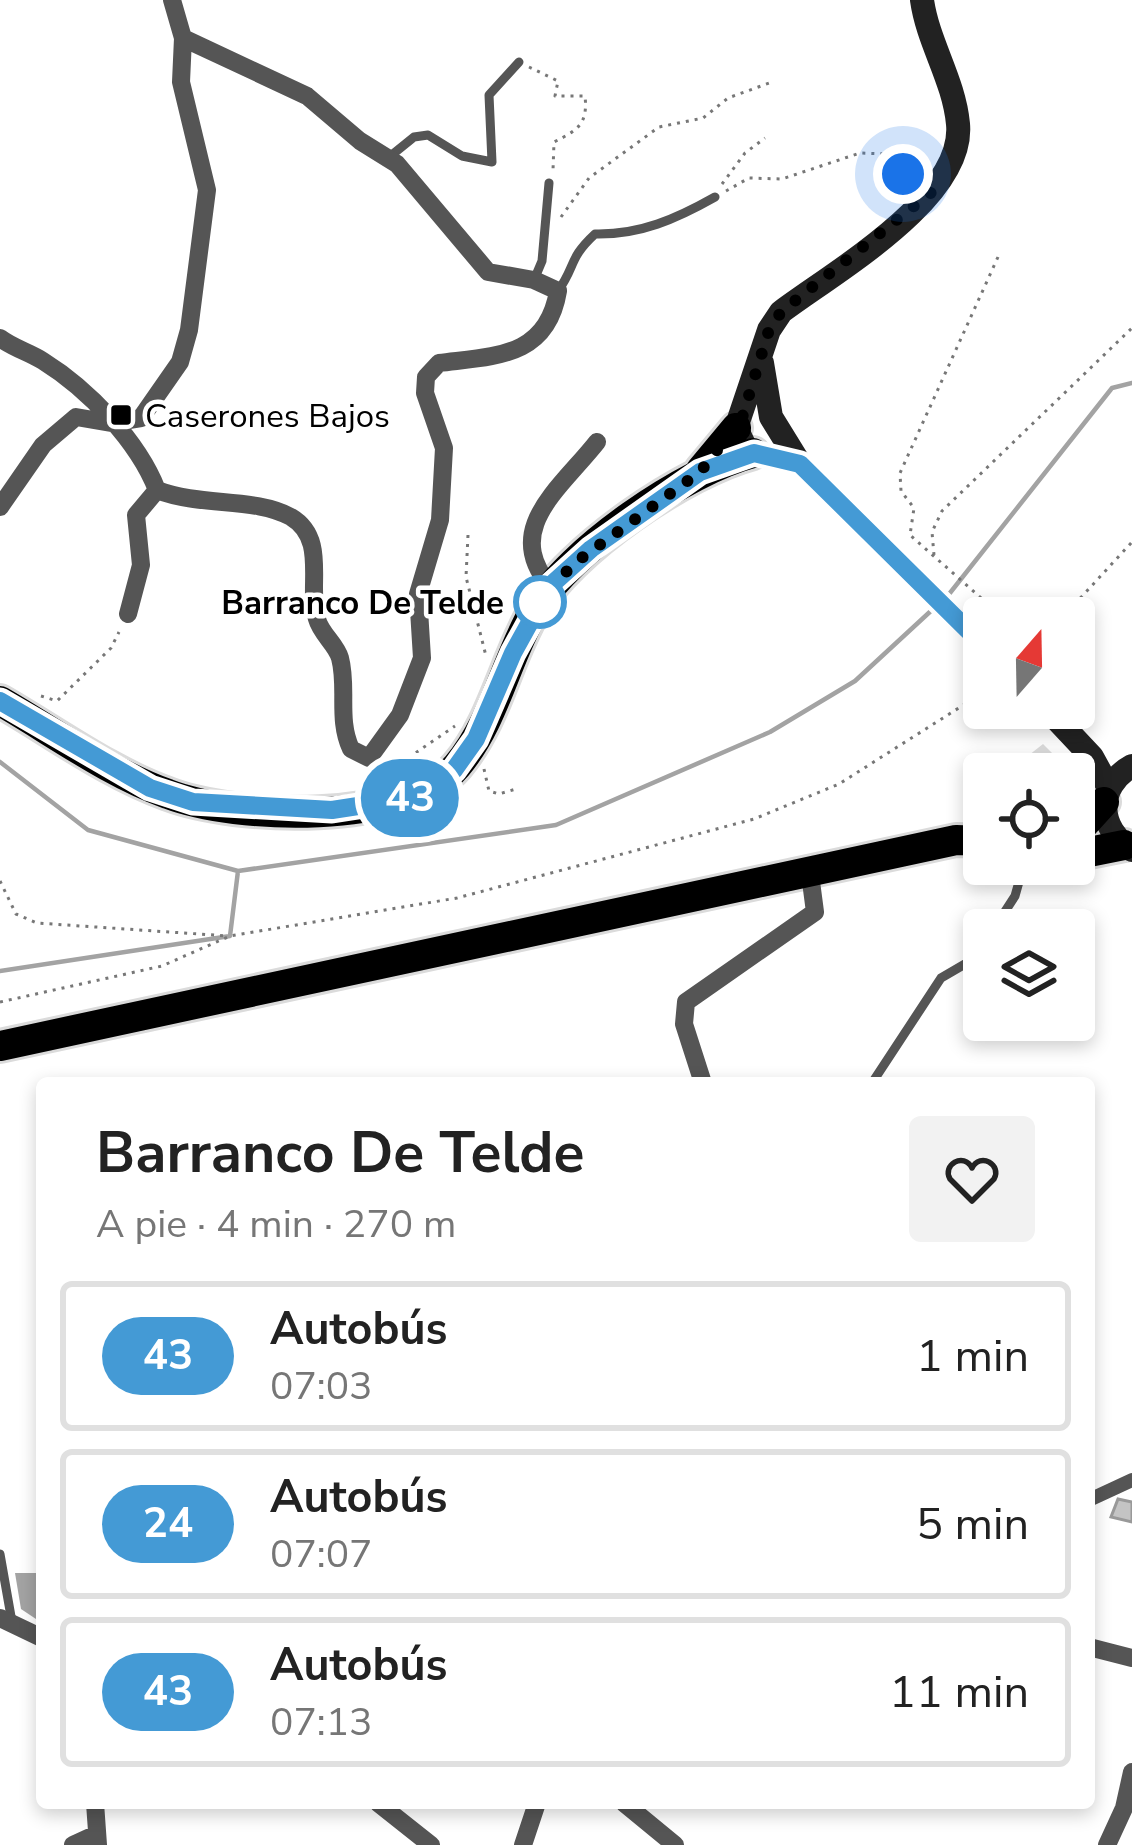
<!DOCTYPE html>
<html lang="es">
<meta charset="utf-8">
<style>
:root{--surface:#fff;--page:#f2f2f2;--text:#222;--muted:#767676;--line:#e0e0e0}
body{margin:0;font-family:"Nunito Sans",sans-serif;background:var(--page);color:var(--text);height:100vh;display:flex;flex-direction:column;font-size:45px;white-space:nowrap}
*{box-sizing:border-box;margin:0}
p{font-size:39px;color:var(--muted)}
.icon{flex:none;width:66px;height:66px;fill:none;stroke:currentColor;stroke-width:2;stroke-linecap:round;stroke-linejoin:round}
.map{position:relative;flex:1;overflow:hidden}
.drawer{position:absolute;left:36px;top:1077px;width:1059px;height:732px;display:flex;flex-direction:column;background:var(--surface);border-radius:12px;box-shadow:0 6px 18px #0003}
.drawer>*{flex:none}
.badge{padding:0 24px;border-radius:39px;font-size:42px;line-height:78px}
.needle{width:78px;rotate:20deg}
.controls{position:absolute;left:963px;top:597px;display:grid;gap:24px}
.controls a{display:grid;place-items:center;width:132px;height:132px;border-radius:12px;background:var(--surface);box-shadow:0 6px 18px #0003;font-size:60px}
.you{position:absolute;width:60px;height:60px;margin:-30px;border:9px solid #fff;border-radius:50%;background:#1a73e8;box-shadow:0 0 0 18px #1a73e833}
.map>.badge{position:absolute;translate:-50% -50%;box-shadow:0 0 0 6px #fff}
.round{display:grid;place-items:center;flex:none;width:126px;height:126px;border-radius:12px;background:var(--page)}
.overview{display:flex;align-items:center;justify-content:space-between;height:204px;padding:0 60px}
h1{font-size:57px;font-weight:700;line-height:90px}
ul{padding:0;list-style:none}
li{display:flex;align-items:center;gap:36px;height:150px;margin:0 24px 18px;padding:0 36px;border:6px solid var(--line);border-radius:12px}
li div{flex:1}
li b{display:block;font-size:45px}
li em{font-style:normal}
li .badge{min-width:132px;font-weight:700;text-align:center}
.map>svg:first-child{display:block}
.green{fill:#dcdcdc}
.water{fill:#a3a3a3}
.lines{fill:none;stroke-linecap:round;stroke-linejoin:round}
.stream{stroke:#a3a3a3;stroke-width:4.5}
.building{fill:#c4c4c4;stroke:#999;stroke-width:3}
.primary-casing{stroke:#dbdbdb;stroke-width:36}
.path{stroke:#777;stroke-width:3;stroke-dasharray:3 6;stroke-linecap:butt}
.service{stroke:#555;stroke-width:9}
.pedestrian{stroke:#555;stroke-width:14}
.minor{stroke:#555;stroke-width:18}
.secondary{stroke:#222;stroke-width:24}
.primary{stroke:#000;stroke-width:30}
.line-casing{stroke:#fff;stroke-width:27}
.line{stroke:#449ad5;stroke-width:18}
.walk{stroke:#000;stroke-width:12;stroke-dasharray:0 21.6}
.poi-dot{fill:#000;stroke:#fff;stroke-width:4.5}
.stop-dot{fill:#fff;stroke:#449ad5;stroke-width:6}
.labels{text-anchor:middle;stroke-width:9;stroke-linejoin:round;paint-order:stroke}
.poi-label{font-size:33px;fill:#000;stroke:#fff;text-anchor:start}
.stop-label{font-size:33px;font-weight:bold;fill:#000;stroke:#fff;text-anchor:end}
</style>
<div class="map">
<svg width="1132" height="1845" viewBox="0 0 1132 1845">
<rect width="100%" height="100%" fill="#fff"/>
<path class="green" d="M 1043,744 L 1073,774 L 1005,774 Z"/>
<path class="water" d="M 15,1573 L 42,1573 L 42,1623 L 21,1609 Z"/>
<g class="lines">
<path class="stream" d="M 946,598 L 1112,388 L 1132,383
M 0,762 L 88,830 L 238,871 L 556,825 L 770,732 L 855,681 L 933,609
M 0,971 L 230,936 L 238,871"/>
</g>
<path class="building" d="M 1118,1499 L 1132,1502 L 1132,1522 L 1111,1517 Z"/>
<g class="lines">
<g class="primary-casing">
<path id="primary" d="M 701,470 L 736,428
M 0,701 C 54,732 109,773 168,794 C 236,820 406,826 457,766 C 495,721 505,661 534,611 C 570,549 685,471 753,453
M 1074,835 L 1104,802
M 1074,855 L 1124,845
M 0,1046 L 956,840 L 984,841"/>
</g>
<path class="path" d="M 529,67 L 558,81 L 555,96 L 585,96 C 588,124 578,130 554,142 L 553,170
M 722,184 L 745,153 L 765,138
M 726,191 L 749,178 L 782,179 L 860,153 L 917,155 L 923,158 L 901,171 L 923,169
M 561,217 L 589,178 L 659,127 L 703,118 L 728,98 L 772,82
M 998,257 L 900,473 L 901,491 L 914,508 L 910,535 L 998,613 L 1019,618
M 468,535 L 466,577 L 486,656
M 934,555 L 932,532 L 942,511 L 1132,328
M 1062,618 L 1132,542
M 1074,625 L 1082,642 L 1074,673
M 41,696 L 57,701 L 111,648 L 119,632
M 391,762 L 408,758 L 455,726
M 484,769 L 489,791 L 499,794 L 516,789
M 0,881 L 16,914 L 37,923 L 228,936
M 0,1002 L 162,966 L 230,936 L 457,898 L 754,819 L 839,784 L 965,704 L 984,684"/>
<path class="service" d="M 388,158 L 414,137 L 428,135 L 462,156 L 492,162 L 489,95 L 519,62
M 534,280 L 542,261 L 549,183
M 558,291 C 576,266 568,259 595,234 C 640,235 676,219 715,197
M 993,930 L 1015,896 L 1024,864
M 872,1083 L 941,978 L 977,957 L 984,945
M 0,1554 L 12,1622"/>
<path class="pedestrian" d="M 1089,1500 L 1132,1480"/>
<path class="minor" d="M 0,338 C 13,348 29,352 43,361 C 88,389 138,441 157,490 C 201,507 255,497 291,517 C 328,539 307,586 317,619 C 321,634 336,644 340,658 C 348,688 337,719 351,749 L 369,758 L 400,715 L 422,658 L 418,594 L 440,520 L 444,448 L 425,393 L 426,377 L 439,363 C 494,356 547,358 558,291 L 534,280 L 488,272 L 397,164 L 360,141 L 307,96 L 183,38
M 0,507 L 43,445 L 76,417 L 111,423 L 141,418 L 180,362 L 189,330 L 207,190 L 181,82 L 183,38 L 172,0
M 550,586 C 502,529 560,489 597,442
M 128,614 L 141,565 L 136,515 L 157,490
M 703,1083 L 684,1024 L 686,1002 L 815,912 L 810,874
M 0,1618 L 42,1638
M 1089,1647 L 1132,1658
M 95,1803 L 98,1845
M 378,1803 L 431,1845
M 624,1803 L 675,1845
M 73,1845 L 97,1834
M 523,1845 L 537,1803
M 1107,1845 L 1124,1808 L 1132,1772"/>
<path class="secondary" d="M 762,363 L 771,417 L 800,464 L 984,646
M 800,464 L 747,451 L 736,428 L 769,330 L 781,312 C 834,272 965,198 958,124 C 954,80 928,43 922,0
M 1046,708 L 1092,757 L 1109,788
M 1132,766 C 1096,786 1097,829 1132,850"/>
<use href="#primary" class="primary"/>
</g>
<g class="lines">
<g class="line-casing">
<path id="line" d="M 0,701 L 150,788 L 193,802 L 332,810 L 410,798 L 454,770 L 476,739 L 513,653 L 550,586 L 591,549 L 700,472 L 754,453 L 800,464 L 984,646"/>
</g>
<use href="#line" class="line"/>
<path class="walk" d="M 540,602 L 533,612 L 572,565 L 700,472 L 742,418 L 769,330 L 781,312 L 933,191 L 920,182 L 931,167 L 903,174"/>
</g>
<rect class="poi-dot" x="109" y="403" width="24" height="24" rx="6"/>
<circle class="stop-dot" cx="540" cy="602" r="24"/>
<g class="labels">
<g class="poi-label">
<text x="145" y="427">Caserones Bajos</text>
</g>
<g class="stop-label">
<text x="504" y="614">Barranco De Telde</text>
</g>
</g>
</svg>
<div class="controls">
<a><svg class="needle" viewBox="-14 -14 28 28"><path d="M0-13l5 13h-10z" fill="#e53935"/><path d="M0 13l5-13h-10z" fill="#767676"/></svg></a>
<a><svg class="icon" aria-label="locate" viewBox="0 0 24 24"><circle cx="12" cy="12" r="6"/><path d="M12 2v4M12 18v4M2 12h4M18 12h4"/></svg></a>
<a><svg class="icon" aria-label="layers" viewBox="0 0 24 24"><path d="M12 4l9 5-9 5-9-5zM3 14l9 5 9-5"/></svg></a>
</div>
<div class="you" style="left:903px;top:174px"></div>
<b class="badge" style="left:410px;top:798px;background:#449ad5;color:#fff">43</b>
<section class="drawer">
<div class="overview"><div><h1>Barranco De Telde</h1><p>A pie · 4 min · 270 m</p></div><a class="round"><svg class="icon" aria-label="heart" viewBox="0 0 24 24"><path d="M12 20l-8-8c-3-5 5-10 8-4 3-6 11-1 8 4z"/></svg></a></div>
<ul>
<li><span class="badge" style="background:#449ad5;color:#fff">43</span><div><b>Autobús</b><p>07:03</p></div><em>1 min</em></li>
<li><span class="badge" style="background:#449ad5;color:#fff">24</span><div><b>Autobús</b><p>07:07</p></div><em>5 min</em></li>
<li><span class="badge" style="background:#449ad5;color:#fff">43</span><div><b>Autobús</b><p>07:13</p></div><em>11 min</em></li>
</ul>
</section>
</div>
